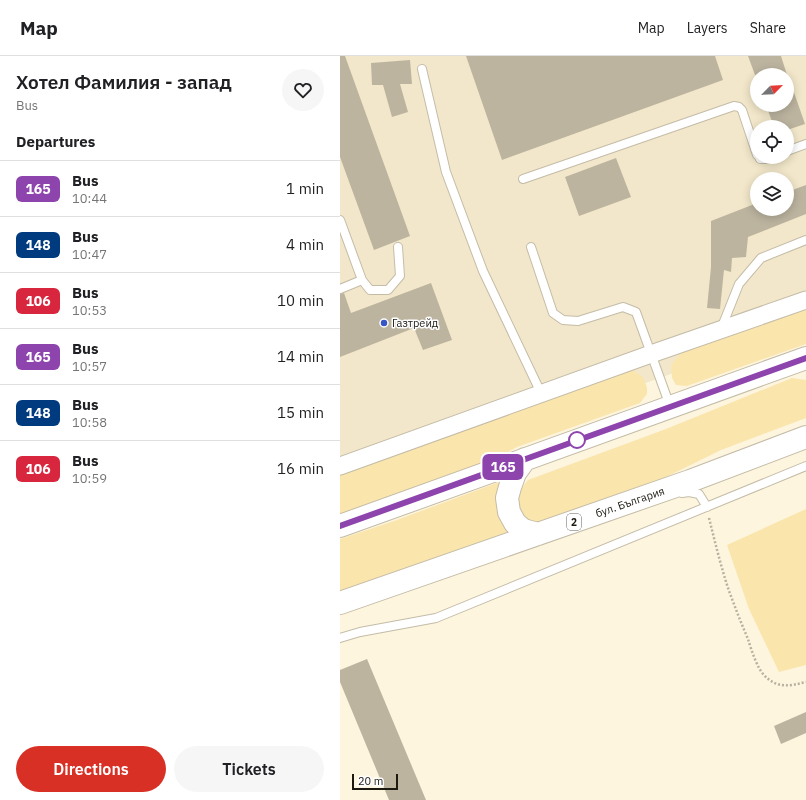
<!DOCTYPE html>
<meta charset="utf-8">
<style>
:root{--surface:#fff;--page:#f6f6f6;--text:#202124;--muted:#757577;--line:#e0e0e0;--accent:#d93025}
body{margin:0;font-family:"IBM Plex Sans",sans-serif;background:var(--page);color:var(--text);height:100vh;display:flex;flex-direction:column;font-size:15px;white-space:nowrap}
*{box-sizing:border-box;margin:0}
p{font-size:13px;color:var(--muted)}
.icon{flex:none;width:22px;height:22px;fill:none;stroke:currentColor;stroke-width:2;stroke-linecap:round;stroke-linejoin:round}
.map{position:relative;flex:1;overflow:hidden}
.sheet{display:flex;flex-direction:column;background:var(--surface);width:340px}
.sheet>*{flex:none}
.badge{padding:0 8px;border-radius:6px;font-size:14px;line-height:26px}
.needle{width:26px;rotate:66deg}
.tools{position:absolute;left:410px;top:12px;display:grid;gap:8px}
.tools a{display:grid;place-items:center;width:44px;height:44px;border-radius:50%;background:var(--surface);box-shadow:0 2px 10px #0003;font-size:20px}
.scale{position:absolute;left:12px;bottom:10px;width:46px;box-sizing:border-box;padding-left:4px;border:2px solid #1c1911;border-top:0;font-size:11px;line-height:14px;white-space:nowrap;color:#1c1911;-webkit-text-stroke:3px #fff;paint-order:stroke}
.map>.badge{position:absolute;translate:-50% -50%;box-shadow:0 0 0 2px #fff}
h2{padding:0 16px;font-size:15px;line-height:36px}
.round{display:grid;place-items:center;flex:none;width:42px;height:42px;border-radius:21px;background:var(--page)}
.summary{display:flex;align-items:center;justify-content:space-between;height:68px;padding:0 16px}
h1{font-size:19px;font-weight:600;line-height:30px}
.action{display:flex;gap:8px;margin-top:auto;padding:8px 16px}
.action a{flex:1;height:46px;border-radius:24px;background:var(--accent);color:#fff;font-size:16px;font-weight:600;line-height:46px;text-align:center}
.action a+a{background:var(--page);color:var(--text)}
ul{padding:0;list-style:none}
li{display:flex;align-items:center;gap:12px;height:56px;padding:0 16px;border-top:1px solid var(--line)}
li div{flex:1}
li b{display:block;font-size:15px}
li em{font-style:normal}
li .badge{min-width:44px;font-weight:700;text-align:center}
header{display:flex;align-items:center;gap:24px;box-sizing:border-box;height:56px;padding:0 20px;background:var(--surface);border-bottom:1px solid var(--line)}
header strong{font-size:19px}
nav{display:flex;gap:22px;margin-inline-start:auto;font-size:14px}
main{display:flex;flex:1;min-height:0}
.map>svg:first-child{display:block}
.built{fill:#f2e7ca;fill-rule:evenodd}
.green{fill:#fae5ad}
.building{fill:#bcb49f}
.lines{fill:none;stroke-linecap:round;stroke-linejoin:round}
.service-casing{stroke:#c4bca7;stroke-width:10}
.minor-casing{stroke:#c4bca7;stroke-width:19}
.trunk-casing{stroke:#c4bca7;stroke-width:24}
.path{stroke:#b8b19f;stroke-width:2.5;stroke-dasharray:2 2;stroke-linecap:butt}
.service{stroke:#fff;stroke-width:8}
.minor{stroke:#fff;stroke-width:17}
.trunk{stroke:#fff;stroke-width:22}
.line-casing{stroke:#fff;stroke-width:9}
.line{stroke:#8e44ad;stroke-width:6}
.poi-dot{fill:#3854c5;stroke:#fff;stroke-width:1.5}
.stop-dot{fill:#fff;stroke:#8e44ad;stroke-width:2}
.labels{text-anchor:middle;stroke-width:3;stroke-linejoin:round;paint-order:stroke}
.shield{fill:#fff;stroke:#605e58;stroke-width:1}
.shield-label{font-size:10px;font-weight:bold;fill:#1c1911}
.poi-label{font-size:11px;fill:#1c1911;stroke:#fff;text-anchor:start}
.street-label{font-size:11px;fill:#1c1911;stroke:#fff}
</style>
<header>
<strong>Map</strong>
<nav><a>Map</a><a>Layers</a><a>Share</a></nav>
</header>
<main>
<section class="sheet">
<div class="summary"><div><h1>Хотел Фамилия - запад</h1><p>Bus</p></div><a class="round"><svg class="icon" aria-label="heart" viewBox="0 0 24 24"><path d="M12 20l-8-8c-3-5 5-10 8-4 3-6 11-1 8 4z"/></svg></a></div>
<h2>Departures</h2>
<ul>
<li><span class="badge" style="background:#8e44ad;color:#fff">165</span><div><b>Bus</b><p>10:44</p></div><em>1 min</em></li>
<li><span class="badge" style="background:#003b80;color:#fff">148</span><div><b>Bus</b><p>10:47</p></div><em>4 min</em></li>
<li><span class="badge" style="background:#d7263d;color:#fff">106</span><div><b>Bus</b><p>10:53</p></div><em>10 min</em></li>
<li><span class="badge" style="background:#8e44ad;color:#fff">165</span><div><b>Bus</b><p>10:57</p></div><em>14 min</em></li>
<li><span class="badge" style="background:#003b80;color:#fff">148</span><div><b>Bus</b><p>10:58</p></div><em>15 min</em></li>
<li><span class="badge" style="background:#d7263d;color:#fff">106</span><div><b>Bus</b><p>10:59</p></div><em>16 min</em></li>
</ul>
<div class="action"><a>Directions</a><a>Tickets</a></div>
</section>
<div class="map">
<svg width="466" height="744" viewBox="0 0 466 744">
<rect width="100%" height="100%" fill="#fdf5de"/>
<path class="built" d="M 0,0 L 466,0 L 466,269 L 76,410 L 0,436 ZM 417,19 L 447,19 L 447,49 L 417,49 ZM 417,71 L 447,71 L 447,101 L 417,101 ZM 417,123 L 447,123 L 447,153 L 417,153 Z"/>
<path class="green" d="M 466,249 L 466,288 L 347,330 L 336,329 L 332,322 L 331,309 L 345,292 Z
M 291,313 L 303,321 L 307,332 L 307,338 L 300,347 L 177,391 L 129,418 L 0,463 L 0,413 Z
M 452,322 L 466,324 L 466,362 L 381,394 L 314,427 L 199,467 L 186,464 L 175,452 L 178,436 L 188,424 L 326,373 Z
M 162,425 L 176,477 L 0,539 L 0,483 L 54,465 Z
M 466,453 L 466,609 L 439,616 L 409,553 L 387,489 Z"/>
<path class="building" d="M 0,0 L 5,0 L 70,180 L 34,194 L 0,101 Z
M 126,0 L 375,0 L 383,24 L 162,104 Z
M 408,0 L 441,0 L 447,19 L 415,19 Z
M 70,4 L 72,28 L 60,28 L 68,56 L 52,61 L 43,29 L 32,29 L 31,7 Z
M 447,22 L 449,22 L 465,68 L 447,74 L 447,71 L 434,71 L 426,49 L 447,49 Z
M 276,102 L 291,141 L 239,160 L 225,121 Z
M 466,129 L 466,158 L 408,181 L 406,201 L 392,202 L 391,216 L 384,214 L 380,253 L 367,252 L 371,211 L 371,165 L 417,147 L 417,153 L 447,153 L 447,136 Z
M 91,227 L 112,284 L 83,294 L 74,272 L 0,301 L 0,238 L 4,237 L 11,257 Z
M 27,603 L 86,744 L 49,744 L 0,626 L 0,614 Z
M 466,656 L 466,677 L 441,688 L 434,670 Z"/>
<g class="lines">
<g class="service-casing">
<path id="service" d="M 82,13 L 106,116 L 143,215 L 201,337
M 447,95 L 466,88
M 419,101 L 420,103 L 428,103 L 433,101
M 183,123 L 394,50 L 399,51 L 402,54 L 417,99
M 0,164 L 22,224 L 30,234 L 48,234 L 60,220 L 58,191
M 191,191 L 213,257 L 223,264 L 238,265 L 283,251 L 296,256 L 330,350
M 0,233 L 22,224
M 381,273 L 399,228 L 421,202 L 466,184
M 342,437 L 349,436 L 359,438 L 367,451
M 0,582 L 20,576 L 96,562 L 466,410"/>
</g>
<g class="minor-casing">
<path id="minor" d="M 0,410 L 311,298 L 466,244"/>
</g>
<g class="trunk-casing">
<path id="trunk" d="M 185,403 L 175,417 L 170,431 L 167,442 L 169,456 L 175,467 L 183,474 L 198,478
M 0,470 L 466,302
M 0,547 L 350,425 L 466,381"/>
</g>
<path class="path" d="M 369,462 C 375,486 381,511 389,535 C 395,551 401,567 408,583 C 411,593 417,612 424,619 C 437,633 450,630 466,626"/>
<use href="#service" class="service"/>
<use href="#minor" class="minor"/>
<use href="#trunk" class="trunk"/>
</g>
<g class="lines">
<g class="line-casing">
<path id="line" d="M 0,470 L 466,302"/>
</g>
<use href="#line" class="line"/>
</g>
<circle class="poi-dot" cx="44" cy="267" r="4"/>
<circle class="stop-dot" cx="237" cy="384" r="8"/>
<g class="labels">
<rect class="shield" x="227" y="458" width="14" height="16" rx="3"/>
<g class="shield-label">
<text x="234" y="470">2</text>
</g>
<g class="poi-label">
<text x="52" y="271">Газтрейд</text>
</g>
<g class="street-label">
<text transform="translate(290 446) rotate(-19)" y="4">бул. България</text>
</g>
</g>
</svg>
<div class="tools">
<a><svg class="needle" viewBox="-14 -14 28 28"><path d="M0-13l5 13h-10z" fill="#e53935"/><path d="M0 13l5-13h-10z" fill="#757577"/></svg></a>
<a><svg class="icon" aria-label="locate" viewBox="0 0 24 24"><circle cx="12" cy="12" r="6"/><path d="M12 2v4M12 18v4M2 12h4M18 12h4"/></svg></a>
<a><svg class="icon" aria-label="layers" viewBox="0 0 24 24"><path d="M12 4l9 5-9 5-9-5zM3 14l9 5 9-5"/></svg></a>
</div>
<div class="scale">20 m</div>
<b class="badge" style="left:163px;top:411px;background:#8e44ad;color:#fff">165</b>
</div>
</main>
